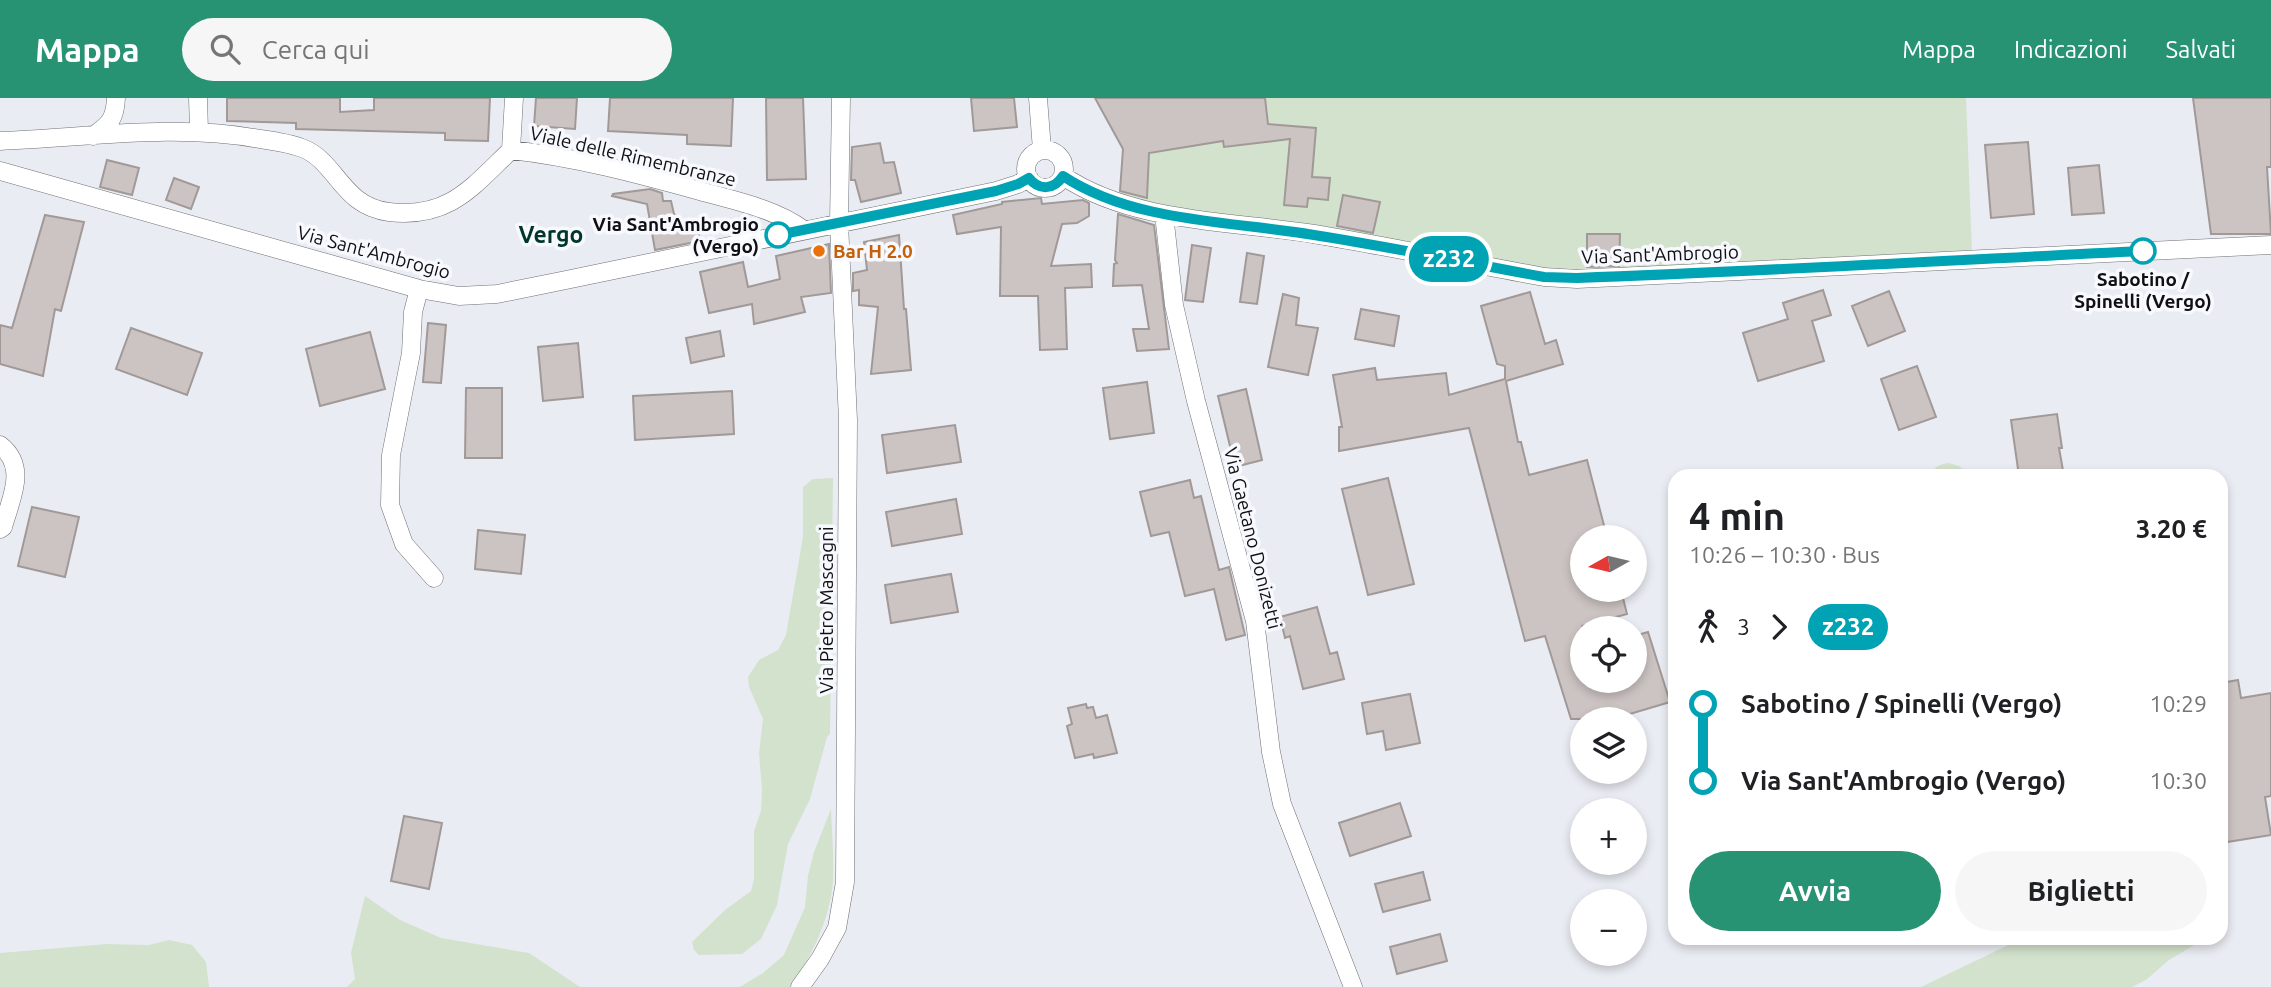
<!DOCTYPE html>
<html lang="it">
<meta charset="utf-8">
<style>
:root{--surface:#fff;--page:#f6f6f6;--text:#202124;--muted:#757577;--accent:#289372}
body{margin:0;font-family:Ubuntu,sans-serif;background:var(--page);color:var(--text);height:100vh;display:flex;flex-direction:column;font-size:26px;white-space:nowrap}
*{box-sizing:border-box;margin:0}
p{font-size:23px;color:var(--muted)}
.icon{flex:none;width:38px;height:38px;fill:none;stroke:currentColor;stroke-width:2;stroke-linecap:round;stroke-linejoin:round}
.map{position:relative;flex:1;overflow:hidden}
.side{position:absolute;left:1668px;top:371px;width:560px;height:476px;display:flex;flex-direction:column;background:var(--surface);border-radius:21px;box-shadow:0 4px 10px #0003}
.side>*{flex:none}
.badge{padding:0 14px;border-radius:23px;font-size:24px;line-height:46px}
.needle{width:46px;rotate:262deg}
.tools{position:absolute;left:1570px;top:427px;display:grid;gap:14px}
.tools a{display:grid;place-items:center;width:77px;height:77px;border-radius:50%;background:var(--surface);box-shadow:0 4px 10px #0003;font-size:35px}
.map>.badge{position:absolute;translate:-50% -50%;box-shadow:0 0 0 4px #fff}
.legs{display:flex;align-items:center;gap:10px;height:77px;padding:0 21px;font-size:23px}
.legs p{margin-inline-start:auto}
.summary{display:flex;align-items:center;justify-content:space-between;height:119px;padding:0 21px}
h1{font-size:38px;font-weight:700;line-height:52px}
.action{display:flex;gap:14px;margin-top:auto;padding:14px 21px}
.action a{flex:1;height:80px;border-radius:42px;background:var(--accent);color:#fff;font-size:28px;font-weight:700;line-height:80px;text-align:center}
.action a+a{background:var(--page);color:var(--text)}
ul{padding:0 21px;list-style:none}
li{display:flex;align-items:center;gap:24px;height:77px;font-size:26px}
li i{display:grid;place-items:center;width:10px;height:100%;margin:0 9px;background:currentColor}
li i::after{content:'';width:18px;height:18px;margin:-9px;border:5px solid;border-radius:50%;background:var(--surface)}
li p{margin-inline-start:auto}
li:first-child i{background:linear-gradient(#0000 50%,currentColor 0)}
li:last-child i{background:linear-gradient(currentColor 50%,#0000 0)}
header{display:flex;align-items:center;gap:42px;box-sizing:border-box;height:98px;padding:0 35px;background:var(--accent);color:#fff}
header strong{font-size:33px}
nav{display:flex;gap:38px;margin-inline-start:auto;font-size:24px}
.search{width:490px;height:63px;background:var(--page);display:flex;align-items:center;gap:18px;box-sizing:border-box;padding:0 24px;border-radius:38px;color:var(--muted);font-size:26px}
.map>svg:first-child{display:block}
.green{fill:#d3e2cc}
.building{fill:#ccc4c2;stroke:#a19997;stroke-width:2}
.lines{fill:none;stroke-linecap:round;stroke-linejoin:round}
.street-casing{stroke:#6e7076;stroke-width:19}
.street{stroke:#fff;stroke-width:18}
.line-1-casing{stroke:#fff;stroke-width:16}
.line-1{stroke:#00a3b4;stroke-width:10}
.stop-1-dot{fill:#fff;stroke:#00a3b4;stroke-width:3.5}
.food-dot{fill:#e8710a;stroke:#f8f9ff;stroke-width:2.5}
.labels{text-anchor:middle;stroke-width:7;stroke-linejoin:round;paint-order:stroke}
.street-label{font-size:19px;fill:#101012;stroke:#f8f9ff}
.stop-label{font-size:19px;font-weight:bold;fill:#101012;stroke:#f8f9ff;text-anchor:end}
.food-label{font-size:19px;font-weight:bold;fill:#c56008;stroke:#f8f9ff;text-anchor:start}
.quarter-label{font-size:23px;font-weight:bold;fill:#013728;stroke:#f8f9ff}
</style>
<header>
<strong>Mappa</strong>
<div class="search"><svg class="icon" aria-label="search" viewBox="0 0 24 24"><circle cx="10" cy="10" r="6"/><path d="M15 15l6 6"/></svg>Cerca qui</div>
<nav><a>Mappa</a><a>Indicazioni</a><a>Salvati</a></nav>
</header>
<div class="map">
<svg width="2271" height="889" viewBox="0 0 2271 889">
<rect width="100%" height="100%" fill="#eaecf3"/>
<path class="green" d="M 1095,0 L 1966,0 L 1972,154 L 1558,177 L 1139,107 L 1119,99 L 1123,52 Z
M 1949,365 L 1959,368 L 1971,378 L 1930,378 C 1934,369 1939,366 1949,365 Z
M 833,380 L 830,636 L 827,639 L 810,701 L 788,746 L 777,807 L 761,841 L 742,856 L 699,857 L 694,852 L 692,844 L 725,812 L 751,793 L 754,781 L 754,733 L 761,713 L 762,692 L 759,655 L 763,621 L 749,589 L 748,579 L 759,562 L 778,552 L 786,537 L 803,439 L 803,389 L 813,381 Z
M 831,711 C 832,735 834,759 833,783 C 830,821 812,858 790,889 L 740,889 L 763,875 L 784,857 L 805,809 L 808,778 L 814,754 Z
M 365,798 L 400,822 L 441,840 L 529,855 L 580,889 L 347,889 L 355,881 L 351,855 Z
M 2023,840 L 2201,840 L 2201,843 L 2169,862 L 2146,882 L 2132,889 L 1921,889 Z
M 169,842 L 192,847 L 206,864 L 209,889 L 0,889 L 0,855 L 107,846 L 149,847 Z"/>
<path class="building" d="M 227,0 L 340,0 L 340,14 L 374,12 L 374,0 L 490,0 L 488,43 L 445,42 L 445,35 L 296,31 L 296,25 L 227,23 Z
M 536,0 L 577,0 L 575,31 L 534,28 Z
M 610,0 L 733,0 L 731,48 L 687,46 L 687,37 L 608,33 Z
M 766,0 L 803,0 L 806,81 L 767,82 Z
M 971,0 L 1014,0 L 1017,29 L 974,33 Z
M 1095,0 L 1265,0 L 1268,26 L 1316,30 L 1312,79 L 1330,80 L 1328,102 L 1308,100 L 1307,109 L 1284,107 L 1290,41 L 1224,49 L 1223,43 L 1149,55 L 1147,100 L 1120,93 L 1123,51 Z
M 2193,0 L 2271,0 L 2271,69 L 2267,69 L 2271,136 L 2211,136 Z
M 2028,44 L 2034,116 L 1991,120 L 1985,47 Z
M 880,45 L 884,65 L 894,64 L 901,95 L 861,104 L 855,82 L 851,82 L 852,49 Z
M 107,62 L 139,70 L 132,97 L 100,89 Z
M 2099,67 L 2104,115 L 2072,117 L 2068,70 Z
M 174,80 L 199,89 L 191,111 L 166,102 Z
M 650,91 L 662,95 L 663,103 L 671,103 L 674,116 L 686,127 L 697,125 L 700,143 L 655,152 L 647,106 L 612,98 L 613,96 Z
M 1343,97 L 1380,104 L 1373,135 L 1337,128 Z
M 1041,100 L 1042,106 L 1083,102 L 1089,105 L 1089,118 L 1077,125 L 1062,126 L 1051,168 L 1091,166 L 1092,189 L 1065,190 L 1067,251 L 1040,252 L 1038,198 L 1000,198 L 1001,129 L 957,136 L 953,117 L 1002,106 L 1002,104 Z
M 1118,116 L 1154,127 L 1169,251 L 1137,253 L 1133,231 L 1149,231 L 1142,187 L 1113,188 L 1114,166 L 1117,165 L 1115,162 Z
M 45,117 L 84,124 L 61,213 L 55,211 L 43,278 L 0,266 L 0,227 L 12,230 Z
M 1587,136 L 1620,136 L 1619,168 L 1587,169 Z
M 899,137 L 904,211 L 906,211 L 911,272 L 871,276 L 878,209 L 859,207 L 859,192 L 853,193 L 853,175 L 867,172 L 864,144 Z
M 829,146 L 831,195 L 801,199 L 805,214 L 754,226 L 752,206 L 709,215 L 700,174 L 743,164 L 748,189 L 780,181 L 776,158 Z
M 1192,147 L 1211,150 L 1203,204 L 1185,202 Z
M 1247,155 L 1264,158 L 1257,206 L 1240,204 Z
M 1823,192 L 1831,217 L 1812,223 L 1824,263 L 1758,283 L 1743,235 L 1788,221 L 1783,205 Z
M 1889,193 L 1905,233 L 1868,248 L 1852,208 Z
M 1530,194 L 1545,246 L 1556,242 L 1563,266 L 1506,283 L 1518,344 L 1521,344 L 1529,377 L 1587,362 L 1607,439 L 1582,439 L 1582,492 L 1621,492 L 1627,516 L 1582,528 L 1582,583 L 1634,583 L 1634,538 L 1648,534 L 1670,604 L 1613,621 L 1571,621 L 1545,538 L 1525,543 L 1469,330 L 1339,353 L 1339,329 L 1342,329 L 1333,277 L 1375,270 L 1377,282 L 1446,275 L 1449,297 L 1505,281 L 1505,268 L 1497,266 L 1481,208 Z
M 1283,196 L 1299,200 L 1296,227 L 1318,230 L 1308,277 L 1268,269 Z
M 1361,211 L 1399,218 L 1394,248 L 1355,241 Z
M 428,225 L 446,227 L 441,285 L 423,284 Z
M 131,230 L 202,255 L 187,297 L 116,271 Z
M 720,233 L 724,258 L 691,265 L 686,240 Z
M 370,234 L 385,291 L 320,308 L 306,251 Z
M 578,245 L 583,299 L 543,303 L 538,249 Z
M 1917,268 L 1936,319 L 1899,332 L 1881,281 Z
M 1147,284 L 1154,335 L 1110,341 L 1103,290 Z
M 466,290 L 502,290 L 502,360 L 465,360 Z
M 1246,291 L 1262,362 L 1235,369 L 1218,298 Z
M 732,293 L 734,336 L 635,342 L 633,298 Z
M 2057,316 L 2062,350 L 2059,350 L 2064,378 L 2019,378 L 2011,322 Z
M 955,327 L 961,364 L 887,375 L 882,337 Z
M 1388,380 L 1414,486 L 1368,497 L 1342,391 Z
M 1190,382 L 1194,400 L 1201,398 L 1219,472 L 1229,469 L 1245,537 L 1226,542 L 1214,491 L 1185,498 L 1169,434 L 1151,438 L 1140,394 Z
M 956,401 L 962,436 L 892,448 L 886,414 Z
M 32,409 L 79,419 L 65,479 L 18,468 Z
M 478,432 L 525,437 L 521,476 L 475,471 Z
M 951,476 L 958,514 L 891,525 L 885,487 Z
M 1317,509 L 1330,556 L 1337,554 L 1344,581 L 1303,591 L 1290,538 L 1285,540 L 1280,519 Z
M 2238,582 L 2241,600 L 2271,595 L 2271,698 L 2265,699 L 2271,737 L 2221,745 L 2221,585 Z
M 1410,596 L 1420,645 L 1386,652 L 1383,633 L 1367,636 L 1362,605 Z
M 1086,606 L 1087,610 L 1093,609 L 1096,620 L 1107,617 L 1117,655 L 1094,660 L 1093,656 L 1075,660 L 1067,628 L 1072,626 L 1068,610 Z
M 1400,705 L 1411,738 L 1350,758 L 1339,725 Z
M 404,718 L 442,725 L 429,791 L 391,783 Z
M 1423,774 L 1430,802 L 1383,814 L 1375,786 Z
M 1440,836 L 1447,863 L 1397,876 L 1390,849 Z"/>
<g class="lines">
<g class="street-casing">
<path id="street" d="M 198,0 L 199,33
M 1038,0 L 1042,52
M 93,38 C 110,26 115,21 116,0
M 0,43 C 86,40 174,25 260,41 C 274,43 289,45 302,50 C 337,63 341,108 389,114 C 449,121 472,89 511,52 C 575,59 638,76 700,93 C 736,103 773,110 804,132
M 511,52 L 514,0
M1026 71a19 19 0 1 1 38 0a19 19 0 1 1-38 0Z
M 0,73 L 419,191 L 459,198 L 497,196 L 566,182 L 996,93 L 1018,86 L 1029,80
M 1063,78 C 1133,125 1233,123 1314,136 C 1391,149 1468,165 1544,179 L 1577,181 C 1809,171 2040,158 2271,147
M 1164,116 L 1174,207 L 1196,303 L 1255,523 L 1271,654 L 1282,706 L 1353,889
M 419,191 L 413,214 L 411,255 L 391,357 L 390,407 L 404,446 L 434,480
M 0,347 C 28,369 11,400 3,429 L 0,431
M 800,889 L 820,861 L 837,830 L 845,784 L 848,322 L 839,125 L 841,0"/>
</g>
<use href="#street" class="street"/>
</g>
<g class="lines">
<g class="line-1-casing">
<path id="line-1" d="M 778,137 L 996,93 L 1018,86 L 1029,80 C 1039,93 1054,92 1063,78 C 1134,125 1232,123 1314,137 C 1391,149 1468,165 1544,179 L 1577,180 C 1766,173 1955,162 2143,153"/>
</g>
<use href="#line-1" class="line-1"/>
</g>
<g class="stop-1-dot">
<circle cx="778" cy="137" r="12"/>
<circle cx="2143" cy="153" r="12"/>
</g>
<circle class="food-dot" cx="819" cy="153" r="7"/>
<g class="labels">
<g class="street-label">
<text transform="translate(633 58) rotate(13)" y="7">Viale delle Rimembranze</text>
<text transform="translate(374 154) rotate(15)" y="7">Via Sant'Ambrogio</text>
<text transform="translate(1660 156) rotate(-2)" y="7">Via Sant'Ambrogio</text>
<text transform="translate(1253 440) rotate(76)" y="7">Via Gaetano Donizetti</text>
<text transform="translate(826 512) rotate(-90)" y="7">Via Pietro Mascagni</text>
</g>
<g class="stop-label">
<text x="759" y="133">Via Sant'Ambrogio<tspan x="759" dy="22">(Vergo)</tspan></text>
<text x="2143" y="188" text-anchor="middle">Sabotino /<tspan x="2143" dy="22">Spinelli (Vergo)</tspan></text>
</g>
<g class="food-label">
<text x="833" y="160">Bar H 2.0</text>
</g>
<g class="quarter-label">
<text x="551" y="145">Vergo</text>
</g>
</g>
</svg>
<div class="tools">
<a><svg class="needle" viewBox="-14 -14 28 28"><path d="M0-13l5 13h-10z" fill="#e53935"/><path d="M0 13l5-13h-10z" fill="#757577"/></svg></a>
<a><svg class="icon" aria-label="locate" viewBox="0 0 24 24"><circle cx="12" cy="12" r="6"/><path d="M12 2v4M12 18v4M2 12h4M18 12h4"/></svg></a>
<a><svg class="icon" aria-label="layers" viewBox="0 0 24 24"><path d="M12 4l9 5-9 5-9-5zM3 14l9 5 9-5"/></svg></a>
<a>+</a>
<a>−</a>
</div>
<b class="badge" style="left:1449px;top:161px;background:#00a3b4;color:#fff">z232</b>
<section class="side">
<div class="summary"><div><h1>4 min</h1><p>10:26 – 10:30 · Bus</p></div><b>3.20 €</b></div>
<div class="legs"><svg class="icon" aria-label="walk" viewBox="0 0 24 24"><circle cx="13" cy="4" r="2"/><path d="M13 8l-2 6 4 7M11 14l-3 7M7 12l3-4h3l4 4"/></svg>3<svg class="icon" aria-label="forward" viewBox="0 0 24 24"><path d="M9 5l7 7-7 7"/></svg><b class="badge" style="background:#00a3b4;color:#fff">z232</b></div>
<ul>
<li><i style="color:#00a3b4"></i><b>Sabotino / Spinelli (Vergo)</b><p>10:29</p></li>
<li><i style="color:#00a3b4"></i><b>Via Sant'Ambrogio (Vergo)</b><p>10:30</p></li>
</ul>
<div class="action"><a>Avvia</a><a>Biglietti</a></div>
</section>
</div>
